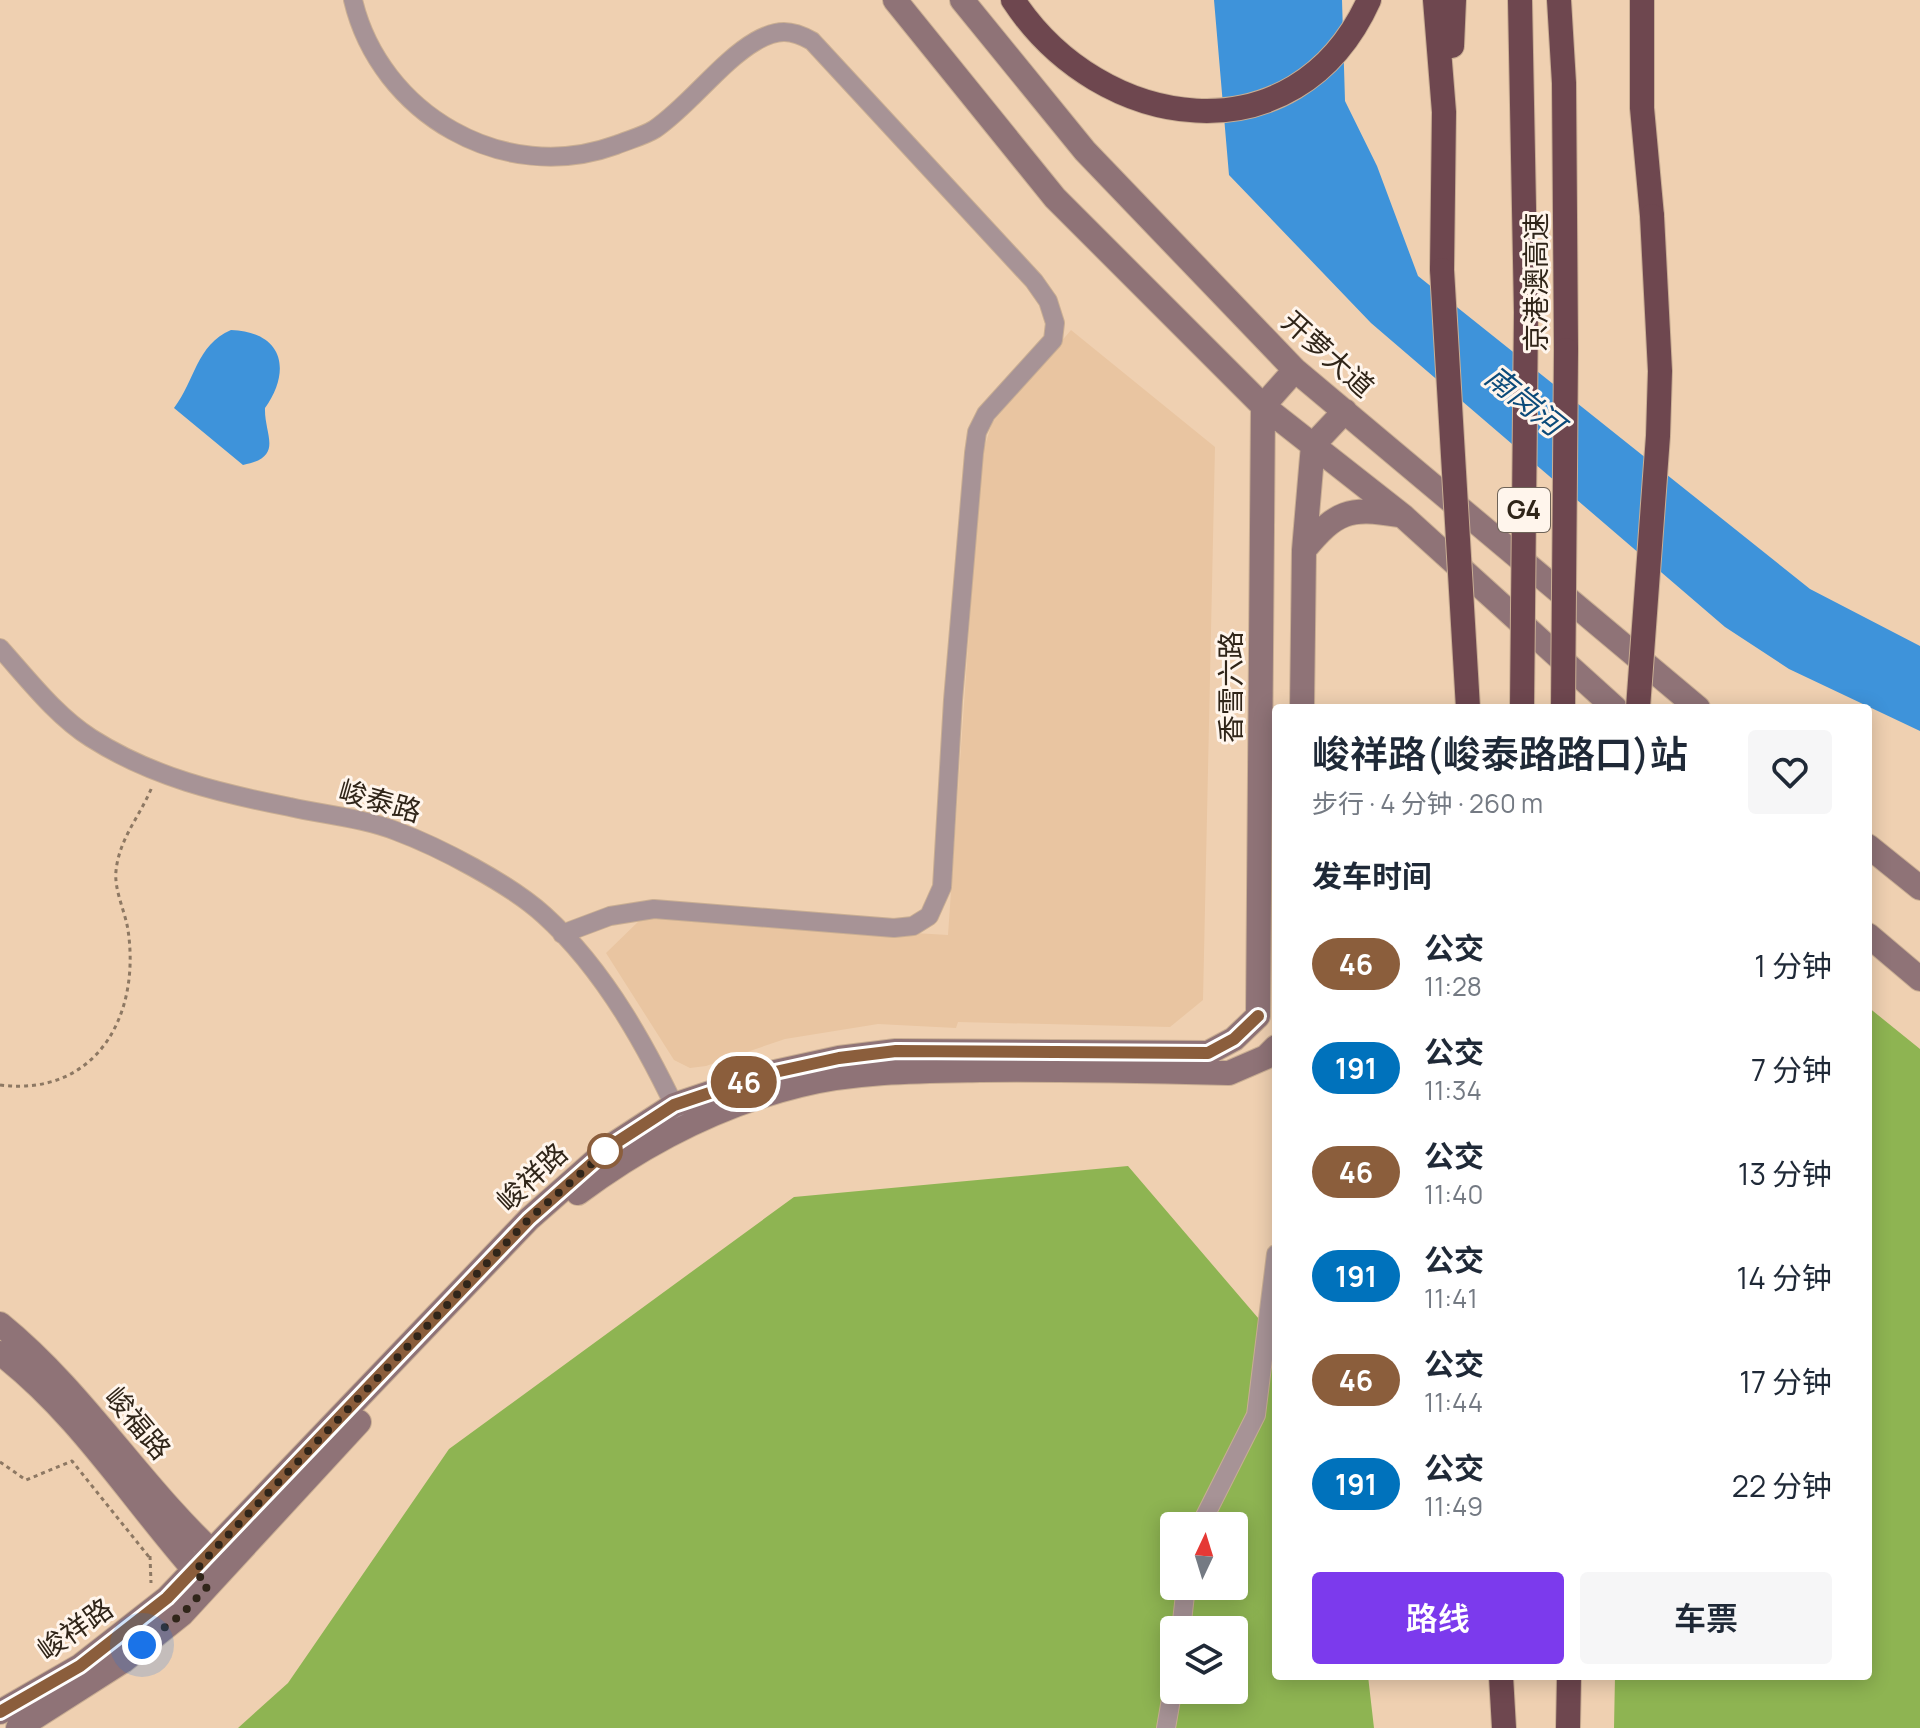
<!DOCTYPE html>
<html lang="zh">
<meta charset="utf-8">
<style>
:root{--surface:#fff;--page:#f6f6f7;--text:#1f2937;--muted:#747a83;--accent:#7c3aed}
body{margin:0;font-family:Manrope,"Noto Sans SC",sans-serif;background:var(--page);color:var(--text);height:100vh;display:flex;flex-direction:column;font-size:30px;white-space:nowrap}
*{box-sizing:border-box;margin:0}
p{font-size:26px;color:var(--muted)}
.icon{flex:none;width:44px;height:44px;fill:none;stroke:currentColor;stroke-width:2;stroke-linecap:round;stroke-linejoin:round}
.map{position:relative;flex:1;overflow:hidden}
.details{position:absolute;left:1272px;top:704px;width:600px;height:976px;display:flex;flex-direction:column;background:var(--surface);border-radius:8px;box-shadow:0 4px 20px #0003}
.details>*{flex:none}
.badge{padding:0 16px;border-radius:26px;font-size:28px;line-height:52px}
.needle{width:52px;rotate:4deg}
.fabs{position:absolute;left:1160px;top:1512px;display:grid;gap:16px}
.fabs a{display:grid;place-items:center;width:88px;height:88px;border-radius:8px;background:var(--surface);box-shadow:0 4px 20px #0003;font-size:40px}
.you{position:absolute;width:40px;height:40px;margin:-20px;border:6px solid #fff;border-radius:50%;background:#1a73e8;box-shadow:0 0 0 12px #1a73e833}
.map>.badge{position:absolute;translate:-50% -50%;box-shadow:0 0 0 4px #fff}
h2{padding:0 40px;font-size:30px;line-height:72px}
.round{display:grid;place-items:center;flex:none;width:84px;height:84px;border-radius:8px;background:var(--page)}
.headline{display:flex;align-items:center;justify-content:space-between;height:136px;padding:0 40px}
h1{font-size:38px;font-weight:600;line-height:60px}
.action{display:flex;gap:16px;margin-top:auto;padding:16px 40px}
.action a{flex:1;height:92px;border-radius:8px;background:var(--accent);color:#fff;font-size:32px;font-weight:600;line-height:92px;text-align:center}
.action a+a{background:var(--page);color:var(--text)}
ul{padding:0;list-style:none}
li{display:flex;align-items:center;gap:24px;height:104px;padding:0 40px}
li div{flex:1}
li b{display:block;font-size:30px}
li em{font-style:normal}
li .badge{min-width:88px;font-weight:700;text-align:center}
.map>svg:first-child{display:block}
.built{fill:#e9c5a1}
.forest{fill:#8eb452;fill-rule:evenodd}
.water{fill:#3e93da}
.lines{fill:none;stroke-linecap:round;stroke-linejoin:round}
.street-casing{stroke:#c9ae93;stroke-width:20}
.secondary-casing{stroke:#c9ae93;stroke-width:26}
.highway-casing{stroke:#c9ae93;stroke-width:26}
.path{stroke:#8d7863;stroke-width:3;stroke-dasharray:4 4;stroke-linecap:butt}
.street{stroke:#a79396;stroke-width:18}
.secondary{stroke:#8f7377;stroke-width:24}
.highway{stroke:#6e474f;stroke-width:24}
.highway-bridge-casing{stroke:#c9ae93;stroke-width:26;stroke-linecap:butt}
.highway-bridge{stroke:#6e474f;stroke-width:24}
.line-casing{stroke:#fff;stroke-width:18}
.line{stroke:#8b5e3c;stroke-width:12}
.walk{stroke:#302519;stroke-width:8;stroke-dasharray:0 14.4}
.stop-dot{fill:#fff;stroke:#8b5e3c;stroke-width:4}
.labels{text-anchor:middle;stroke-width:6;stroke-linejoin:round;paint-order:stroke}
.shield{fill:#fff5ec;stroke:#6e6358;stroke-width:2}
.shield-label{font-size:26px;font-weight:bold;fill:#302519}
.street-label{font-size:28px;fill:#302519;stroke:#fff5ec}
.water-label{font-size:30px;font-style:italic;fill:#0c4b7a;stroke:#fff5ec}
</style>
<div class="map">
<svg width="1920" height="1728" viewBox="0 0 1920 1728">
<rect width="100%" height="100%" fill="#efd0b1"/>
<path class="built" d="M 1071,330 L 1215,447 L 1203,1000 L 1170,1027 L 958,1022 L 956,1028 L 878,1024 L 785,1039 L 706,1066 L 690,1068 L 674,1060 L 606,953 L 643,917 L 948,935 L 981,458 L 992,423 Z"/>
<path class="forest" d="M 1868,1007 L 1920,1049 L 1920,1728 L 1614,1728 L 1615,1676 L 1868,1676 Z
M 1128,1166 L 1276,1339 L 1276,1676 L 1368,1676 L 1374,1728 L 238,1728 L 288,1683 L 449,1449 L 794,1197 ZM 1174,1526 L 1234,1526 L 1234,1586 L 1174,1586 ZM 1174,1630 L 1234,1630 L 1234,1690 L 1174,1690 Z"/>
<path class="water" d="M 1214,0 L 1342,0 L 1345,101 L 1377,166 L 1418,276 L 1810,589 L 1920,646 L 1920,731 L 1789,669 L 1725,627 L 1371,323 L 1229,175 Z
M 231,330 C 283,332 292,370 265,408 C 264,435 285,457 243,465 L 174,408 C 195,381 196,345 231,330 Z"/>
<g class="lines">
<g class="street-casing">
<path id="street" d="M 353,0 C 380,114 504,186 616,145 C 628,140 644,136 655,129 C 690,105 720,62 756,41 C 777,29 791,29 812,41 L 1034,281 L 1048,301 L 1055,323 L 1053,340 L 986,414 L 977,432 L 974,453 L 953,700 L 942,887 L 929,916 L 913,926 L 894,928 L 654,909 L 610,916 L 562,934
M 0,648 C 27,678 56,716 91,738 C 152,777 219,793 290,807 C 325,815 362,818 396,831 C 439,847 510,884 544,915 C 606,971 649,1051 684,1126
M 1200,1526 L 1256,1415 L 1276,1254
M 1181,1630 L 1186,1586
M 1166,1728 L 1174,1682"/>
</g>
<g class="secondary-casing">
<path id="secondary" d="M 895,0 L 1055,198 L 1263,406 L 1403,516 L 1615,708
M 962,0 L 1085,151 L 1295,370 L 1698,708
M 1304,550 C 1336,511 1349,507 1398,515
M 1302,708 L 1304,550 L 1313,445 L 1345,411
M 1868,846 L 1920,888
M 1868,935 L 1920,979
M 578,1193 C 645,1143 718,1105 800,1085 C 858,1071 921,1071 980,1070 C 1063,1069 1146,1071 1229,1073 L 1266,1057 L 1276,1047
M 0,1324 C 85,1393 141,1488 222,1561
M 0,1353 C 81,1415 136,1506 204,1581
M 0,1712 L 80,1666 L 167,1598 L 529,1219 L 614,1144 L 674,1105 L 766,1074 L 839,1058 L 896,1051 L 1208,1053 L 1234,1039 L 1258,1016 L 1263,406 L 1295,370
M 18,1728 L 123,1661 L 182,1614 L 359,1422"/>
</g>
<g class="highway-casing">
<path id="highway" d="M 1013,0 C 1100,133 1296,162 1369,0
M 1435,0 L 1444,112 L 1442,270
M 1520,0 L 1526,312
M 1559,0 L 1564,83 L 1566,350
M 1642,0 L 1642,108 L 1652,216
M 1452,46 L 1454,0
M 1501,1676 L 1504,1728
M 1568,1728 L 1569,1676"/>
</g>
<path class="path" d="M 0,1085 C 95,1097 141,1017 128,930 C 125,911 114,890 116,871 C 119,839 140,816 152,787
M 0,1462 L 26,1480 L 72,1461 L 149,1557
M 150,1556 L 151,1583"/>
<use href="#street" class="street"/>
<use href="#secondary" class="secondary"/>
<use href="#highway" class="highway"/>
<g class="highway-bridge-casing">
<path id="highway-bridge" d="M 1442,270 L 1468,708
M 1522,708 L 1526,312
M 1563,708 L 1566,350
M 1638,708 L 1658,436 L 1660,371 L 1652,216"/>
</g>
<use href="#highway-bridge" class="highway-bridge"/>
</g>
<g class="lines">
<g class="line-casing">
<path id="line" d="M 0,1712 L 80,1666 L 167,1598 L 529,1219 L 614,1144 L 674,1105 L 766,1074 L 839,1058 L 896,1051 L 1208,1053 L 1234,1039 L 1258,1016"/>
</g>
<use href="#line" class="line"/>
<path class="walk" d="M 142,1645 L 182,1614 L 208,1586 L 195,1571 L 212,1552 L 529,1219 L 614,1144 L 605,1151"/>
</g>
<circle class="stop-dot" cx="605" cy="1151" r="16"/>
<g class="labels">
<rect class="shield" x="1498" y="488" width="52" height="44" rx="6"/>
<g class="shield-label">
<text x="1524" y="519">G4</text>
</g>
<g class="street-label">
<text transform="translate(1536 282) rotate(-90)" y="10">京港澳高速</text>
<text transform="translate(1328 354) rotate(42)" y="10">开萝大道</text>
<text transform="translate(1231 687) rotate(-90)" y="10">香雪六路</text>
<text transform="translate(380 801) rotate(16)" y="10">峻泰路</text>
<text transform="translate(532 1177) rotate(-43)" y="10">峻祥路</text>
<text transform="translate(138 1423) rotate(50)" y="10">峻福路</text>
<text transform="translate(75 1629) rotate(-35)" y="10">峻祥路</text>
</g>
<g class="water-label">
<text transform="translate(1524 401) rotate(39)" y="10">南岗河</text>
</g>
</g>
</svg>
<div class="fabs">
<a><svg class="needle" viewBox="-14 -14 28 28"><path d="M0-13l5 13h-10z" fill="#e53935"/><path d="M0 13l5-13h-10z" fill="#747a83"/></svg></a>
<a><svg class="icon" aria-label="layers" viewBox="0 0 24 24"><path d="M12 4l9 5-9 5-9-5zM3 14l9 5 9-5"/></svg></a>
</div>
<div class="you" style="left:142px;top:1645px"></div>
<b class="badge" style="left:744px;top:1082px;background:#8b5e3c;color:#fff">46</b>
<section class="details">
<div class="headline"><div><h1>峻祥路(峻泰路路口)站</h1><p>步行 · 4 分钟 · 260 m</p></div><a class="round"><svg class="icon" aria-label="heart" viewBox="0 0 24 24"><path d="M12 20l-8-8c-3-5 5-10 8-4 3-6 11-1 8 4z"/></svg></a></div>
<h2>发车时间</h2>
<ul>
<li><span class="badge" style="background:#8b5e3c;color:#fff">46</span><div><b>公交</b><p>11:28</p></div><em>1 分钟</em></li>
<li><span class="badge" style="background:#0072bc;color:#fff">191</span><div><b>公交</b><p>11:34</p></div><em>7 分钟</em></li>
<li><span class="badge" style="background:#8b5e3c;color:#fff">46</span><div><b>公交</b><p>11:40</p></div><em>13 分钟</em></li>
<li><span class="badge" style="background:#0072bc;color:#fff">191</span><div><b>公交</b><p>11:41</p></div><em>14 分钟</em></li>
<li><span class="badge" style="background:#8b5e3c;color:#fff">46</span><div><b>公交</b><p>11:44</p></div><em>17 分钟</em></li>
<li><span class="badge" style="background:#0072bc;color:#fff">191</span><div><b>公交</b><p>11:49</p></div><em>22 分钟</em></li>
</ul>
<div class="action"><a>路线</a><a>车票</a></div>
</section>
</div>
